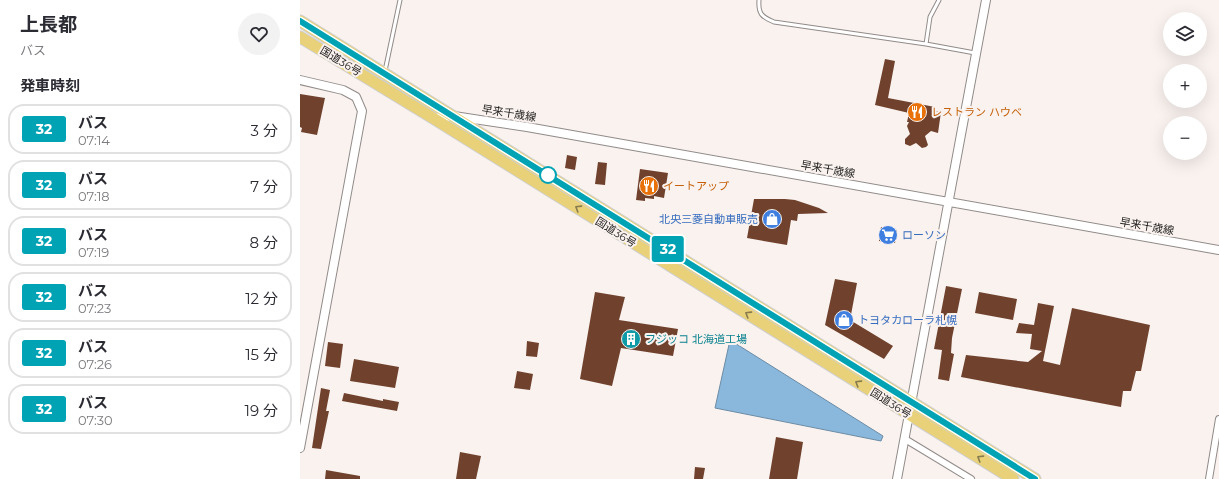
<!DOCTYPE html>
<html lang="ja">
<meta charset="utf-8">
<style>
:root{--surface:#fff;--page:#f2f2f3;--text:#2b2b33;--muted:#7c7c81;--line:#e1e1e2}
body{margin:0;font-family:Montserrat,"Noto Sans JP",sans-serif;background:var(--page);color:var(--text);height:100vh;display:flex;flex-direction:column;font-size:15px;white-space:nowrap}
*{box-sizing:border-box;margin:0}
p{font-size:13px;color:var(--muted)}
.icon{flex:none;width:22px;height:22px;fill:none;stroke:currentColor;stroke-width:2;stroke-linecap:round;stroke-linejoin:round}
.map{position:relative;flex:1;overflow:hidden}
.side{display:flex;flex-direction:column;background:var(--surface);width:300px}
.side>*{flex:none}
.badge{padding:0 8px;border-radius:3px;font-size:14px;line-height:26px}
.controls{position:absolute;left:863px;top:12px;display:grid;gap:8px}
.controls a{display:grid;place-items:center;width:44px;height:44px;border-radius:50%;background:var(--surface);box-shadow:0 4px 16px #0002;font-size:20px}
.map>.badge{position:absolute;translate:-50% -50%;box-shadow:0 0 0 2px #fff}
h2{padding:0 20px;font-size:15px;line-height:36px}
.round{display:grid;place-items:center;flex:none;width:42px;height:42px;border-radius:21px;background:var(--page)}
.summary{display:flex;align-items:center;justify-content:space-between;height:68px;padding:0 20px}
h1{font-size:19px;font-weight:700;line-height:30px}
ul{padding:0;list-style:none}
li{display:flex;align-items:center;gap:12px;height:50px;margin:0 8px 6px;padding:0 12px;border:2px solid var(--line);border-radius:16px}
li div{flex:1}
li b{display:block;font-size:15px}
li em{font-style:normal}
li .badge{min-width:44px;font-weight:700;text-align:center}
main{display:flex;flex:1;min-height:0}
.map>svg:first-child{display:block}
.water{fill:#8ab8dc;stroke:#6c8ca5}
.building{fill:#70422d}
.lines{fill:none;stroke-linecap:round;stroke-linejoin:round}
.lane-casing{stroke:#918b89;stroke-width:5}
.street-casing{stroke:#918b89;stroke-width:8}
.secondary-casing{stroke:#918b89;stroke-width:10}
.highway-casing{stroke:#cfcfcf;stroke-width:13}
.lane{stroke:#fff;stroke-width:3}
.street{stroke:#fff;stroke-width:6}
.secondary{stroke:#fff;stroke-width:8}
.highway{stroke:#e9d179;stroke-width:11}
.oneway{stroke:#887b4e}
.line-casing{stroke:#fff;stroke-width:9}
.line{stroke:#00a3b4;stroke-width:6}
.stop-dot{fill:#fff;stroke:#00a3b4;stroke-width:2}
.labels{text-anchor:middle;stroke-width:4;stroke-linejoin:round;paint-order:stroke}
.street-label{font-size:11px;fill:#272524;stroke:#f9f2ef}
.food-label{font-size:11px;fill:#c56008;stroke:#f9f2ef;text-anchor:start}
.shop-label{font-size:11px;fill:#366cbe;stroke:#f9f2ef;text-anchor:start}
.culture-label{font-size:11px;fill:#0d838f;stroke:#f9f2ef;text-anchor:start}
</style>
<main>
<section class="side">
<div class="summary"><div><h1>上長都</h1><p>バス</p></div><a class="round"><svg class="icon" aria-label="heart" viewBox="0 0 24 24"><path d="M12 20l-8-8c-3-5 5-10 8-4 3-6 11-1 8 4z"/></svg></a></div>
<h2>発車時刻</h2>
<ul>
<li><span class="badge" style="background:#00a3b4;color:#fff">32</span><div><b>バス</b><p>07:14</p></div><em>3 分</em></li>
<li><span class="badge" style="background:#00a3b4;color:#fff">32</span><div><b>バス</b><p>07:18</p></div><em>7 分</em></li>
<li><span class="badge" style="background:#00a3b4;color:#fff">32</span><div><b>バス</b><p>07:19</p></div><em>8 分</em></li>
<li><span class="badge" style="background:#00a3b4;color:#fff">32</span><div><b>バス</b><p>07:23</p></div><em>12 分</em></li>
<li><span class="badge" style="background:#00a3b4;color:#fff">32</span><div><b>バス</b><p>07:26</p></div><em>15 分</em></li>
<li><span class="badge" style="background:#00a3b4;color:#fff">32</span><div><b>バス</b><p>07:30</p></div><em>19 分</em></li>
</ul>
</section>
<div class="map">
<svg width="919" height="479" viewBox="0 0 919 479">
<rect width="100%" height="100%" fill="#f9f2ef"/>
<path class="water" d="M 430,340 L 583,436 L 581,441 L 415,408 Z"/>
<path class="building" d="M 585,59 L 595,61 L 588,98 L 635,107 L 634,111 L 641,112 L 638,133 L 631,131 L 625,136 L 628,145 L 626,147 L 622,148 L 616,143 L 610,146 L 605,144 L 605,139 L 610,134 L 607,126 L 609,122 L 607,122 L 609,113 L 575,105 Z
M 0,94 L 25,98 L 17,135 L 1,132 L 2,128 L 0,127 Z
M 267,155 L 277,157 L 275,170 L 265,168 Z
M 298,162 L 307,163 L 305,185 L 295,184 Z
M 340,169 L 368,173 L 364,198 L 354,196 L 354,199 L 345,198 L 345,201 L 336,200 Z
M 454,199 L 485,199 L 495,200 L 519,208 L 528,213 L 498,214 L 497,221 L 491,220 L 487,245 L 447,238 Z
M 581,227 L 597,230 L 595,243 L 579,241 Z
M 535,279 L 557,283 L 550,320 L 593,346 L 584,359 L 525,325 Z
M 646,286 L 662,289 L 652,338 L 651,353 L 654,354 L 649,381 L 638,379 L 642,350 L 634,349 Z
M 295,292 L 325,297 L 319,320 L 378,329 L 373,356 L 321,348 L 312,386 L 280,379 Z
M 679,292 L 717,299 L 713,320 L 675,313 Z
M 738,303 L 754,306 L 743,361 L 760,365 L 772,308 L 850,325 L 841,371 L 836,371 L 831,391 L 823,391 L 821,407 L 661,377 L 666,355 L 728,362 L 742,351 L 730,349 L 732,334 L 716,333 L 719,323 L 734,325 Z
M 227,341 L 239,343 L 237,357 L 226,356 Z
M 28,342 L 43,344 L 40,368 L 25,366 Z
M 54,359 L 99,367 L 95,388 L 50,381 Z
M 217,371 L 233,374 L 230,390 L 214,388 Z
M 21,388 L 30,390 L 26,411 L 29,411 L 21,449 L 12,448 Z
M 44,393 L 83,401 L 83,399 L 99,402 L 97,411 L 42,401 Z
M 476,437 L 503,442 L 497,479 L 469,479 Z
M 160,452 L 181,456 L 176,479 L 156,479 Z
M 395,467 L 405,468 L 403,479 L 394,479 Z
M 26,470 L 60,476 L 60,479 L 25,479 Z"/>
<g class="lines">
<g class="lane-casing">
<path id="lane" d="M 459,0 C 458,14 462,17 474,22 L 626,44 L 675,53
M 626,44 L 630,17 L 639,0
M 85,71 L 100,0"/>
</g>
<g class="street-casing">
<path id="street" d="M 605,439 L 671,479
M 909,479 L 919,419"/>
</g>
<g class="secondary-casing">
<path id="secondary" d="M 0,80 L 43,90 L 56,97 L 62,111 L 0,448
M 133,118 L 154,116 L 227,127 L 919,250
M 597,479 L 686,0"/>
</g>
<g class="highway-casing">
<path id="highway" d="M 0,21 L 735,479
M 0,37 L 133,118 L 713,479"/>
</g>
<use href="#lane" class="lane"/>
<use href="#street" class="street"/>
<use href="#secondary" class="secondary"/>
<use href="#highway" class="highway"/>
</g>
<defs><path id="oneway-chevron" d="M-2-3.5L2.5 0L-2 3.5" fill="none" stroke-width="1.6" stroke-linecap="round" stroke-linejoin="round"/></defs>
<g class="oneway">
<use href="#oneway-chevron" transform="translate(278 208) rotate(-148)"/>
<use href="#oneway-chevron" transform="translate(448 314) rotate(-148)"/>
<use href="#oneway-chevron" transform="translate(558 383) rotate(-148)"/>
<use href="#oneway-chevron" transform="translate(680 458) rotate(-148)"/>
</g>
<g class="lines">
<g class="line-casing">
<path id="line" d="M 0,21 L 735,479"/>
</g>
<use href="#line" class="line"/>
</g>
<defs>
<g id="restaurant-disc" transform="scale(1)"><circle r="9.5" fill="#e8710a" stroke="#f9f2ef"/><path d="M-5-6h1v4h1v-4h1v4h1v-4h1v5L-1.5 .5V6h-2V.5L-5-1ZM5-6V6H3V1.5H1.5Q1.5-4 5-6Z" fill="#fff"/></g>
<g id="shop-disc" transform="scale(1)"><circle r="9.5" fill="#3f7fe0" stroke="#f9f2ef"/><path d="M-5-2.5h2.3a2.7 3.5 0 0 1 5.4 0H5L5.5 6h-11ZM-1.5-2.5h3a1.5 2.3 0 0 0-3 0Z" fill="#fff"/></g>
<g id="supermarket-disc" transform="scale(1)"><circle r="9.5" fill="#3f7fe0" stroke="#f9f2ef"/><path d="M-6-5.5h2.5l.6 2H6L4.5 2H-2.5L-4.4-4H-6ZM-1.5 3.2a1.3 1.3 0 1 0 .1 0ZM3 3.2a1.3 1.3 0 1 0 .1 0Z" fill="#fff"/></g>
<g id="building-disc" transform="scale(1)"><circle r="9.5" fill="#0f9aa8" stroke="#f9f2ef"/><path d="M-4-6H4V6H1V3H-1V6H-4ZM-2.5-4.3h1.7v1.8h-1.7ZM.8-4.3h1.7v1.8H.8ZM-2.5-1h1.7V.8h-1.7ZM.8-1h1.7V.8H.8Z" fill="#fff"/></g>
</defs>
<g fill-rule="evenodd">
<use href="#restaurant-disc" x="617" y="112"/>
<use href="#restaurant-disc" x="349" y="186"/>
<use href="#shop-disc" x="472" y="219"/>
<use href="#supermarket-disc" x="588" y="235"/>
<use href="#shop-disc" x="544" y="320"/>
<use href="#building-disc" x="331" y="339"/>
</g>
<circle class="stop-dot" cx="248" cy="175" r="8"/>
<g class="labels">
<g class="street-label">
<text transform="translate(41 61) rotate(31)" y="4">国道36号</text>
<text transform="translate(209 113) rotate(9)" y="4">早来千歳線</text>
<text transform="translate(528 169) rotate(10)" y="4">早来千歳線</text>
<text transform="translate(847 226) rotate(10)" y="4">早来千歳線</text>
<text transform="translate(316 232) rotate(32)" y="4">国道36号</text>
<text transform="translate(591 403) rotate(32)" y="4">国道36号</text>
</g>
<g class="food-label">
<text x="631" y="116">レストラン ハウベ</text>
<text x="363" y="190">イートアップ</text>
</g>
<g class="shop-label">
<text x="458" y="223" text-anchor="end">北央三菱自動車販売</text>
<text x="602" y="239">ローソン</text>
<text x="558" y="324">トヨタカローラ札幌</text>
</g>
<g class="culture-label">
<text x="345" y="343">フジッコ 北海道工場</text>
</g>
</g>
</svg>
<div class="controls">
<a><svg class="icon" aria-label="layers" viewBox="0 0 24 24"><path d="M12 4l9 5-9 5-9-5zM3 14l9 5 9-5"/></svg></a>
<a>+</a>
<a>−</a>
</div>
<b class="badge" style="left:368px;top:249px;background:#00a3b4;color:#fff">32</b>
</div>
</main>
